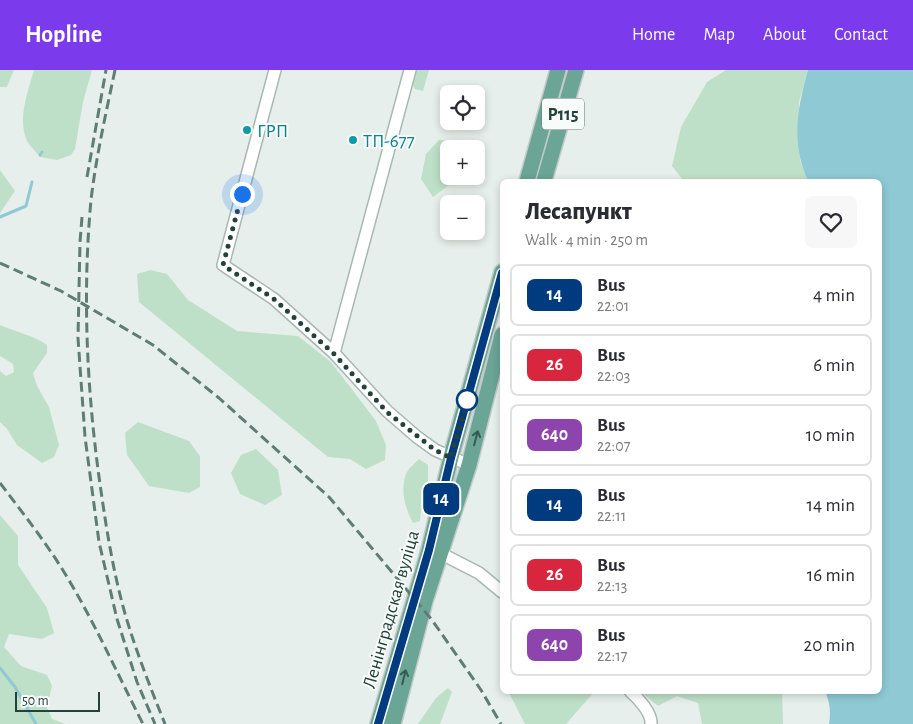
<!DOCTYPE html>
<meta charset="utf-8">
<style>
:root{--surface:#fff;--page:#f7f7f7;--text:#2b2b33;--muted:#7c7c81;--line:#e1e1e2;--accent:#7c3aed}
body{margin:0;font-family:"Alegreya Sans",sans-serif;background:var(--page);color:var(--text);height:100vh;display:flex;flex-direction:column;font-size:19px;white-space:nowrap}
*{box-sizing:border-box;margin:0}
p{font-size:16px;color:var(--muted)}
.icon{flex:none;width:28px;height:28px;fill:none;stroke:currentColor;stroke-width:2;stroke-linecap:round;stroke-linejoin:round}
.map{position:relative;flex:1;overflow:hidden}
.side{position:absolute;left:500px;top:109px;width:382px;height:515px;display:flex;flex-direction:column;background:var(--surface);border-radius:8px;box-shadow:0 2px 8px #0003}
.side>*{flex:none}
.badge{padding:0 10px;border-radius:8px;font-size:18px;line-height:32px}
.tools{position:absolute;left:440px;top:15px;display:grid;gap:10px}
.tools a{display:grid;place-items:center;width:45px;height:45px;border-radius:8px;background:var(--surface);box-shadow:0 2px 8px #0003;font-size:25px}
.scale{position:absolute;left:15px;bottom:12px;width:85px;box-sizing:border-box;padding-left:5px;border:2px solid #24423a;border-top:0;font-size:14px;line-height:18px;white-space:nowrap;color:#24423a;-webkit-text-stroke:4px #f7fbf9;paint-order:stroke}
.you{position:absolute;width:25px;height:25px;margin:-12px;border:4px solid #fff;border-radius:50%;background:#1a73e8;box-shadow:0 0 0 8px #1a73e833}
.map>.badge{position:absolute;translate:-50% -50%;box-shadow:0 0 0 2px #fff}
.round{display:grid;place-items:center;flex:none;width:52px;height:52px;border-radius:8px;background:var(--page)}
.summary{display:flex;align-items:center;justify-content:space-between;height:85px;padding:0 25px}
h1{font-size:24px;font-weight:800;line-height:38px}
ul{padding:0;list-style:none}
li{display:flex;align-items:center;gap:15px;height:62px;margin:0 10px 8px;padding:0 15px;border:2px solid var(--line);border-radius:8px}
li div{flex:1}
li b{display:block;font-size:19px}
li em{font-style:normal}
li .badge{min-width:55px;font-weight:700;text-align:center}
header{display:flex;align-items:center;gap:30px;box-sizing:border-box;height:70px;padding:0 25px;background:var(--accent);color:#fff}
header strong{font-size:24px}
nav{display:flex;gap:28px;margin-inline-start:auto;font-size:18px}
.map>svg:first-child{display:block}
.green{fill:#bfe0c8}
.water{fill:#8ec9d4}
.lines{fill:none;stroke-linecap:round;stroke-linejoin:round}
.stream{stroke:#8ec9d4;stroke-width:3}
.street-casing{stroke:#a8b8b2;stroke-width:14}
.primary-casing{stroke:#c2cac8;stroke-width:18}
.street{stroke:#fff;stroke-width:11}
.primary{stroke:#6aa596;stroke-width:15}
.rail{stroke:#5f7d75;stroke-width:3;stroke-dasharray:10 5;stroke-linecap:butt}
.oneway{stroke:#365b51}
.line-casing{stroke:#fff;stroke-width:11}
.line{stroke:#003b80;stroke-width:8}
.walk{stroke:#24423a;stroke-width:5;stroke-dasharray:0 9}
.culture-dot{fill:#0f9aa8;stroke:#f7fbf9;stroke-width:2}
.stop-dot{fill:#fff;stroke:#003b80;stroke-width:2.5}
.labels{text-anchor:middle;stroke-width:4;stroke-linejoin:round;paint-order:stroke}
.shield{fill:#f7fbf9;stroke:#637a73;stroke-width:1}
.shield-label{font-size:18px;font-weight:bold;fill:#24423a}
.culture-label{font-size:19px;fill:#0d838f;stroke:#f7fbf9;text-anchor:start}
.street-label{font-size:19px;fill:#24423a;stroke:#f7fbf9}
</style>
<header>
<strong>Hopline</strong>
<nav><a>Home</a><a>Map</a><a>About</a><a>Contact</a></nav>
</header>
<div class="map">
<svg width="913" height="654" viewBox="0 0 913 654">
<rect width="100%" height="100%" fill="#e6efeb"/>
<path class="green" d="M 0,0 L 14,0 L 7,17 L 0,17 Z
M 34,0 L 92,0 L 83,32 L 75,79 L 71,85 L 57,90 L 40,87 C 36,82 30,76 27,71 C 17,48 28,22 34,0 Z
M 417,0 L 429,0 L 423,21 L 415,19 L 413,15 Z
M 726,0 L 808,0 L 799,32 L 800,90 L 807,109 L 805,111 L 684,111 L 672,96 L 681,57 L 707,12 Z
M 439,70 L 448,71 L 451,79 L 449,79 L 449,106 L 450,106 L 449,115 L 433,127 L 421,109 L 426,84 Z
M 0,100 L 15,121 L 0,143 Z
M 151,200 L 167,204 L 188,230 L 237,261 L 298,266 L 331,292 L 376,351 L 386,375 L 385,390 L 366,399 L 350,389 L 328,387 L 139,232 L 137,204 Z
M 0,255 C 14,261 35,266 47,275 L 47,283 L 33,303 L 37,316 L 49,337 L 59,375 L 54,387 L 42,393 L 17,375 L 7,359 L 0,352 L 0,301 L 6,306 L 14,302 L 13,294 L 0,286 Z
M 138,352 L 189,371 L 200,386 L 200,417 L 189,423 L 149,416 L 127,385 L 125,363 Z
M 256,379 L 278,400 L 282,425 L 265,435 L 240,424 L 231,403 L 241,385 Z
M 419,389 L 428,395 L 428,414 L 422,433 L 420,451 L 413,453 C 405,438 400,421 406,404 C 408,399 415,393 419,389 Z
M 0,445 L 18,466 L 18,495 L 47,538 L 54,563 L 42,569 L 9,564 L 4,577 L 21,596 L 47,605 L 52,616 L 47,637 L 52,649 L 65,654 L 0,654 Z
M 448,618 L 452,622 L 440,654 L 418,654 L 436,628 Z
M 508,621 L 595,621 L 566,654 L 525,654 Z
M 640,621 L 782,621 L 783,654 L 702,654 L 698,633 L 677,626 L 658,636 Z"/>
<path class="water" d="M 808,0 L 913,0 L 913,654 L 829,654 C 831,643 830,632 825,621 L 880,621 L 880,111 L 808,111 C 791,73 797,39 808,0 Z"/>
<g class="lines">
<path class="stream" d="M 40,85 L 42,82
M 0,147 L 26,136 L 32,112
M 0,598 L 15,617 L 36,654"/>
<g class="street-casing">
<path id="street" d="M 275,0 L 223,195 L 274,229 L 334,283 L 387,341 L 417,367 L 435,380 L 469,395
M 334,283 L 410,0
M 440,483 L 479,503 L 502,522
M 630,621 C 638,628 652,643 651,654"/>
</g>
<g class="primary-casing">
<path id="primary" d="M 527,111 L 558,0
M 544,111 L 576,0
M 378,654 L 429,480 L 451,387 L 502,202
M 393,654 L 425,531 L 469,395 L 502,265"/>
</g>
<use href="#street" class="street"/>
<use href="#primary" class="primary"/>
<path class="rail" d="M 115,0 C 106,43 96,87 91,130 C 82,227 87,325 101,421 C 107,463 114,506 126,547 C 137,584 151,619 165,654
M 87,107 L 106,0
M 82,147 L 80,172 L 78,268 L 85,367 L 99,472 L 117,549 L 137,612 L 155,654
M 0,193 L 61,221 L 153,275 L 219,328 L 329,427 L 432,550 L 481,620 L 501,654
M 0,413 C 22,442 45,471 64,502 C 94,551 117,603 143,654"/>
</g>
<defs><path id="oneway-shaft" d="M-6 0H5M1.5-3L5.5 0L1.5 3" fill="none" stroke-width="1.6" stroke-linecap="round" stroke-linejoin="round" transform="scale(1.25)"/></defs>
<g class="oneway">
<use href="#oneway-shaft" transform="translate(476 368) rotate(-75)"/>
<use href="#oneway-shaft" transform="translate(404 607) rotate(-76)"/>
</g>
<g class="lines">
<g class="line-casing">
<path id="line" d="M 378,654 L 429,480 L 451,388 L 502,203"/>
</g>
<use href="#line" class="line"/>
<path class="walk" d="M 242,124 L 223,195 L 274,229 L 334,284 L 387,342 L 435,380 L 451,388 L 467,330"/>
</g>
<g class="culture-dot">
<circle cx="247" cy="60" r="5"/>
<circle cx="353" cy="70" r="5"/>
</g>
<circle class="stop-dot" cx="467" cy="330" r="10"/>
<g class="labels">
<rect class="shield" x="542" y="28.5" width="42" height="31" rx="4"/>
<g class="shield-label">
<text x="563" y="50">Р115</text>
</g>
<g class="culture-label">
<text x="257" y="67">ГРП</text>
<text x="363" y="77">ТП-677</text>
</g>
<g class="street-label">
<text transform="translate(390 539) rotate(-74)" y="7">Ленінградская вуліца</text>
</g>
</g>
</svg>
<div class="tools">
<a><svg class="icon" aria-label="locate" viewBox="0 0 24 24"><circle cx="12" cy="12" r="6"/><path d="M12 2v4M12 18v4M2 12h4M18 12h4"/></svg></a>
<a>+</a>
<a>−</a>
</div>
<div class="scale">50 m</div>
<div class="you" style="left:242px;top:124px"></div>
<b class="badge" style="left:441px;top:429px;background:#003b80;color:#fff">14</b>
<section class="side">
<div class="summary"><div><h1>Лесапункт</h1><p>Walk · 4 min · 250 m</p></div><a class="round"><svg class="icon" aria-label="heart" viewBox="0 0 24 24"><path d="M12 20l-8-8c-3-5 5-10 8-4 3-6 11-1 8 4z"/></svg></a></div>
<ul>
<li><span class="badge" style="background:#003b80;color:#fff">14</span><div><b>Bus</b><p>22:01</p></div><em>4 min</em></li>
<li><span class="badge" style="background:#d7263d;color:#fff">26</span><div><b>Bus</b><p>22:03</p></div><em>6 min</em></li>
<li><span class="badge" style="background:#8e44ad;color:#fff">640</span><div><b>Bus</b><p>22:07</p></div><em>10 min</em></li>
<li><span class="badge" style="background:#003b80;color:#fff">14</span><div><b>Bus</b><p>22:11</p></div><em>14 min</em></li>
<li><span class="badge" style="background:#d7263d;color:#fff">26</span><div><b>Bus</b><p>22:13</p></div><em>16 min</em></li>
<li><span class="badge" style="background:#8e44ad;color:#fff">640</span><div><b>Bus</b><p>22:17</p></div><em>20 min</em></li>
</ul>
</section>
</div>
